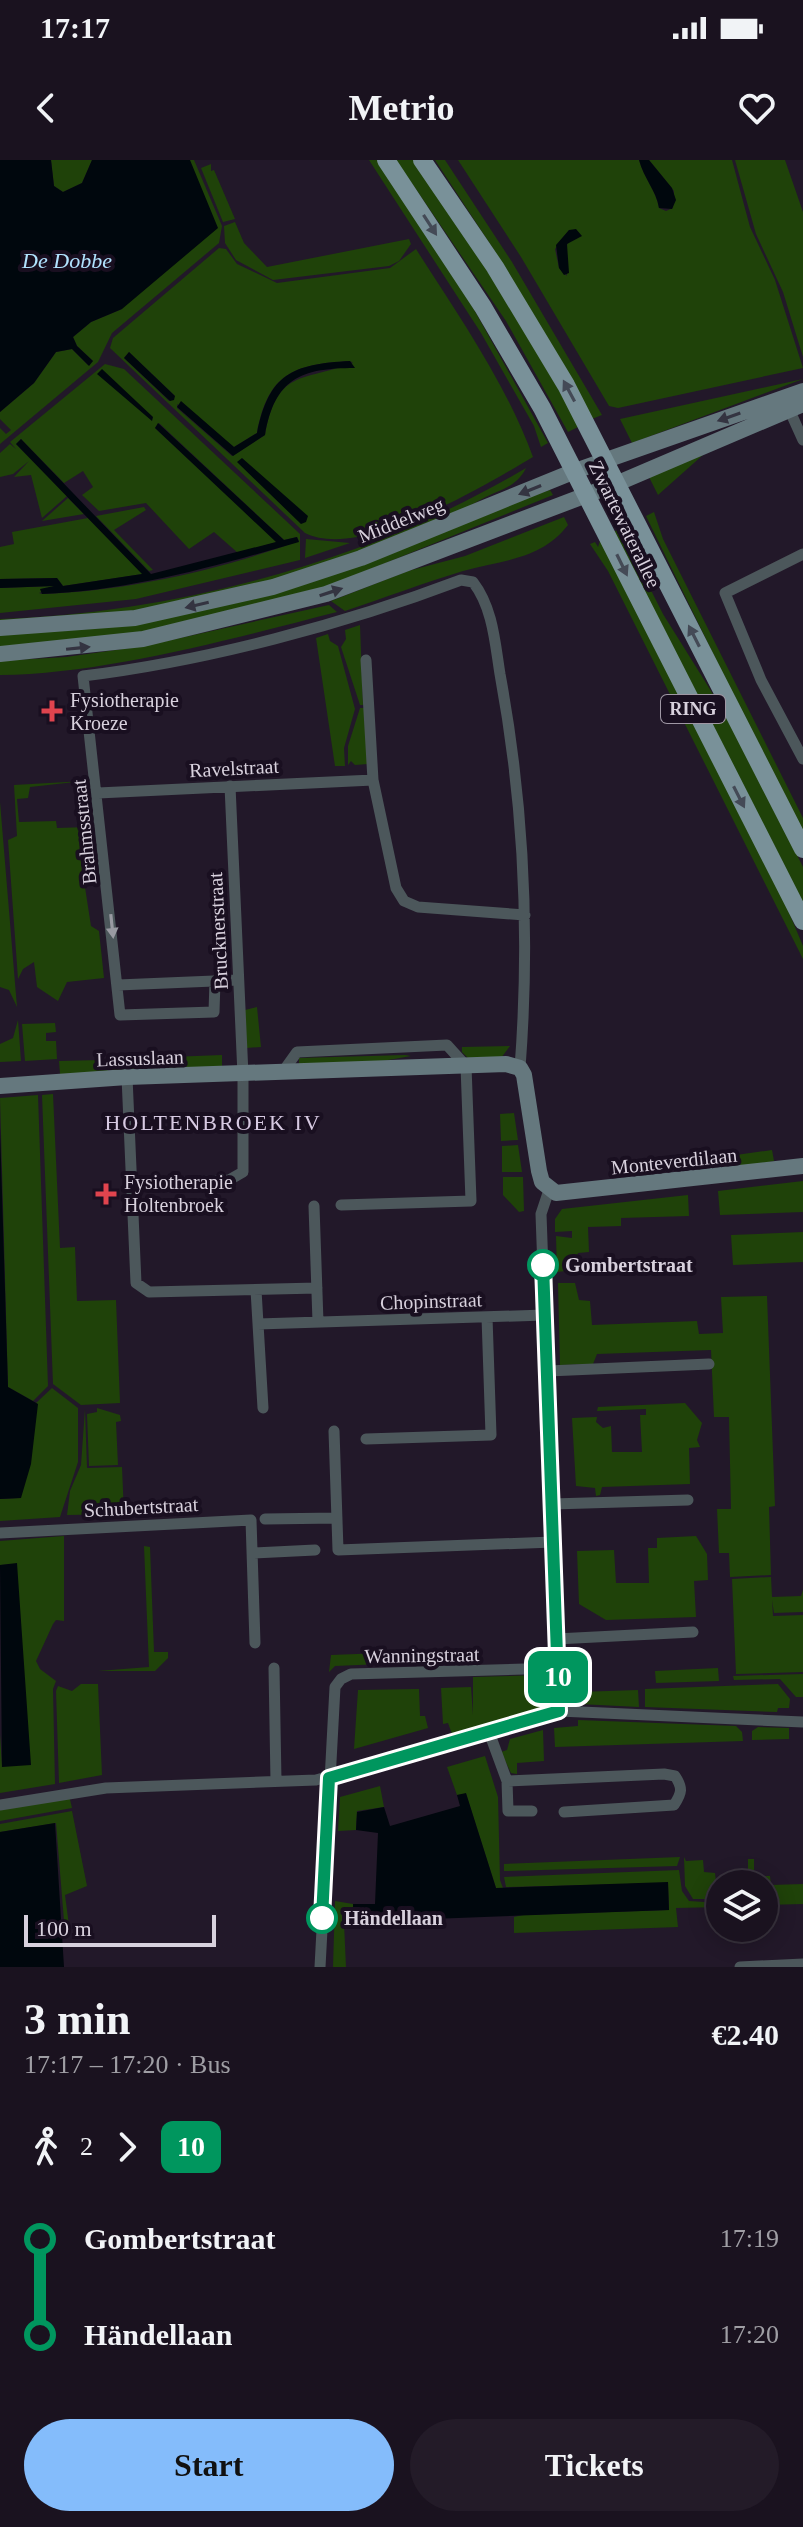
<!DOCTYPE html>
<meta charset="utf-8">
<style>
:root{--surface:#1a121f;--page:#231b28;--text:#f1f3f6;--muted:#9f9ea4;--line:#38323d;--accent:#84bcfb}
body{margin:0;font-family:"Times New Roman",serif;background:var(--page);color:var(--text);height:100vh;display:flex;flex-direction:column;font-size:30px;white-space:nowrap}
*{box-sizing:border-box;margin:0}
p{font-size:26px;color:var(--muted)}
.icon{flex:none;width:44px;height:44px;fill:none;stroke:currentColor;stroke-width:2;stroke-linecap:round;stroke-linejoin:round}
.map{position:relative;height:1807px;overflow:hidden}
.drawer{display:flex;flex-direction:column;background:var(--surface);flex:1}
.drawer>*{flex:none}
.badge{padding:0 16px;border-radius:12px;font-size:28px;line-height:52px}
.controls{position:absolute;left:706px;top:1710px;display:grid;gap:16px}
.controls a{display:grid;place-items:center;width:72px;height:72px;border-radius:50%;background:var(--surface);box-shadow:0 4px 20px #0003,0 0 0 2px var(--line);font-size:40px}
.scale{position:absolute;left:24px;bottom:20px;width:192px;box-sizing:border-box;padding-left:8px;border:4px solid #d8d1dd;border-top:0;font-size:22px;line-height:28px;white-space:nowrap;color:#d8d1dd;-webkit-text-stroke:6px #190f20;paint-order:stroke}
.map>.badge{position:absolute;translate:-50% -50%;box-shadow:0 0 0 4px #fff}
.legs{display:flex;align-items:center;gap:12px;height:88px;padding:0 24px;font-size:26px}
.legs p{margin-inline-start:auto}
.headline{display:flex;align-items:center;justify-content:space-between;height:136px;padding:0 24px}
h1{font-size:44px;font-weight:600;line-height:60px}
.cta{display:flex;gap:16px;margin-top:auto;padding:16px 24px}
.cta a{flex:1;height:92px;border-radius:48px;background:var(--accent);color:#111;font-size:32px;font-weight:600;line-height:92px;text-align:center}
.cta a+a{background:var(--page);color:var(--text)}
ul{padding:0 24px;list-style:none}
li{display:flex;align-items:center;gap:28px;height:96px;font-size:30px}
li i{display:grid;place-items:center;width:12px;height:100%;margin:0 10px;background:currentColor}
li i::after{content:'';width:20px;height:20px;margin:-10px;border:6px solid;border-radius:50%;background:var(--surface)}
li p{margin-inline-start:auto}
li:first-child i{background:linear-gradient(#0000 50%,currentColor 0)}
li:last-child i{background:linear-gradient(currentColor 50%,#0000 0)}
.status{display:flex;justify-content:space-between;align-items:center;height:56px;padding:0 40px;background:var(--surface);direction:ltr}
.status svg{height:22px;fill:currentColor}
header{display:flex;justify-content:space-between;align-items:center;height:104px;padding:0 24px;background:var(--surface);font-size:36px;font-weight:600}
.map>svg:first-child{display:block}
.green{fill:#1f4209;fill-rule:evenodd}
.water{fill:#00070d}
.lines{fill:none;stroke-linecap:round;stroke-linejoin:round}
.street{stroke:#4c575b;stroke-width:11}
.secondary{stroke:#65787e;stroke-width:16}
.primary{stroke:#799199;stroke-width:18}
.oneway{fill:#444a56}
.oneway2{fill:#343441}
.oneway3{fill:#999aa2}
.line-1-casing{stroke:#fff;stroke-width:18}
.line-1{stroke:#00965e;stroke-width:12}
.health-dot{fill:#e0444e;stroke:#190f20;stroke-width:3}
.stop-1-dot{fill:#fff;stroke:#00965e;stroke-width:4}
.labels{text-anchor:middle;stroke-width:8;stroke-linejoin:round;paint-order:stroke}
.shield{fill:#190f20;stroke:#9f97a4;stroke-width:2}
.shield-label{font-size:18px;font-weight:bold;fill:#d8d1dd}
.street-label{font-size:20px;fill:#d8d1dd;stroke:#190f20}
.poi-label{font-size:20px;fill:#d8d1dd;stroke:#190f20;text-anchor:start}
.stop-label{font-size:20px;font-weight:bold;fill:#d8d1dd;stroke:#190f20;text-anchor:start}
.water-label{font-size:22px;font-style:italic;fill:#b1e3fe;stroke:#190f20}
.neighbourhood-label{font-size:22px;letter-spacing:2px;fill:#d7cae2;stroke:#190f20}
</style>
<div class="status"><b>17:17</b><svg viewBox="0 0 49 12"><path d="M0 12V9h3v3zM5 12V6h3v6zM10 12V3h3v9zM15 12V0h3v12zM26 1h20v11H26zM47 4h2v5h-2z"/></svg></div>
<header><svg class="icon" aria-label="back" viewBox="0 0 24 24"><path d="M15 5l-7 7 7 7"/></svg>Metrio<svg class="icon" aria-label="heart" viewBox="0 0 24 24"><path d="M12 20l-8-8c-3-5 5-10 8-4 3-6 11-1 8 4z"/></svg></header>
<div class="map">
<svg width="803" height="1807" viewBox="0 0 803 1807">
<rect width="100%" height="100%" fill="#221829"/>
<path class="green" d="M 51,0 L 92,0 L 82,23 L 63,32 L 54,26 Z
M 190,0 L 194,0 L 222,66 L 219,83 L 112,173 L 98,202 L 0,284 L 0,268 L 6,274 L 11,270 L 0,259 L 0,252 L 34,223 L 56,192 L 72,189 L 88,205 L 93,201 L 77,186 L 73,177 L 91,162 L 122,149 Z
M 369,0 L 379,0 L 456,117 L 548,283 L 541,287 L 534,266 L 481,173 Z
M 396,0 L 419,0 L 458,58 L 580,266 L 568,272 L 506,161 Z
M 435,0 L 445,0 L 512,102 L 602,255 L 592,259 L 494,90 Z
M 458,0 L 639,0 C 644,18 656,30 659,48 L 666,51 L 673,48 L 674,31 L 649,0 L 732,0 L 750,67 L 775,120 L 803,208 L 618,248 L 609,246 L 521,97 ZM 569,70 L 577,79 L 570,79 L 566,87 L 567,116 L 559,108 L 555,89 Z
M 735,0 L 785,0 L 803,52 L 803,197 L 783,132 L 756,74 Z
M 211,4 L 211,11 L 214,10 L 235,59 L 223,62 L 201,8 Z
M 235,62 L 244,83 L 267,107 L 409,79 L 411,84 L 399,101 L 389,106 L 273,120 L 236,100 L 225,83 L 224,66 Z
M 219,88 L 226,89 L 237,104 L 277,123 L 390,108 L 416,89 C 458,155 506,223 533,297 C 484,326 360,401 305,373 L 110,188 L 113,178 ZM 129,192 L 175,236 L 169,241 L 124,198 ZM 350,201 L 353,203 C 301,222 277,209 265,275 L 232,296 L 177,248 L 177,244 L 234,287 L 257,273 C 268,214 293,204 350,201 Z
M 105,204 L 124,209 L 300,374 L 300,400 L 136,439 L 0,453 L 0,428 L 54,426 L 39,433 L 42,434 C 127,431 219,410 299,381 L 297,377 L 284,380 L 159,263 L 155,268 L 277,382 L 238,393 L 214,372 L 189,389 L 146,343 L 99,351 L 82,335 L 93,327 L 83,311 L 64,323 L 21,279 L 16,284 L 67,336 L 42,358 L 31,315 L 14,317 L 29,301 L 13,314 L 0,317 L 0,293 L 10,284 L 16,289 L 10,282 Z
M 803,219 L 632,283 L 620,259 Z
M 713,286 L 658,335 L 649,317 Z
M 526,308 C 516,328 500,329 482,339 C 385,394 245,432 134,451 C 90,459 44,460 0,464 L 0,459 C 180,453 371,400 526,308 Z
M 550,330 L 553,335 L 324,428 L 139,473 L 0,487 L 0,473 C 48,470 95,471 142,463 Z
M 68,338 L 84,354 L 42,361 Z
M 144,347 L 146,350 L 114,370 L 153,410 L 149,411 L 96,356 Z
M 654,352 L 663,379 L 803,658 L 803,678 L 646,356 Z
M 564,357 L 568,365 C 541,400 502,400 463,411 C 423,423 384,438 345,451 L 331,441 L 408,411 L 465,396 Z
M 88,358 L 143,414 L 63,426 L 57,418 L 0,419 L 0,387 L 14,384 L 12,372 Z
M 620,369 L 663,454 L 731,563 L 803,707 L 803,747 L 613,372 Z
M 601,378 L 785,743 L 803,786 L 803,799 L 608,411 L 590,384 L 595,382 L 598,387 Z
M 306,379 L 350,383 L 305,398 Z
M 329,445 L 337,452 C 235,478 105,514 0,515 L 0,501 L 66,497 L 144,486 Z
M 360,465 L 363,545 L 360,545 L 341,487 L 346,479 L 345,470 Z
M 328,474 L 330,481 L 338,486 L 355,549 L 344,588 L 345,606 L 335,606 L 316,478 Z
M 360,548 L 364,548 L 368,604 L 355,605 L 351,601 L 348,605 L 348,586 Z
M 84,621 L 30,627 L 28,638 L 17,639 L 19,662 L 56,661 L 57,668 L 89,667 L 91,685 L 80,695 L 91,766 L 99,771 L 104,818 L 67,822 L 58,841 L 37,827 L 34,802 L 23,809 L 18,819 L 8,680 L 17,676 L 14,625 Z
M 0,642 L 17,847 L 9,830 L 0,827 Z
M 257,847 L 261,887 L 246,888 L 245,850 Z
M 18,860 L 21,901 L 0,902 L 0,884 L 13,878 Z
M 55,863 L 56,872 L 46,873 L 46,881 L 56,881 L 57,899 L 25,901 L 22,864 Z
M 510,886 L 501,898 L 468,898 L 462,892 L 462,887 Z
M 222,895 L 222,907 L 112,911 L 112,904 L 117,903 L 118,899 Z
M 405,895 L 411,896 L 377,902 L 299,905 L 299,898 Z
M 101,900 L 102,904 L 108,903 L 108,912 L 60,914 L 59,901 Z
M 53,934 L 60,1088 L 75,1087 L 77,1141 L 116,1140 L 120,1243 L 81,1245 L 53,1224 L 42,935 Z
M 38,935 L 48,1226 L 33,1241 L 8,1227 L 0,938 Z
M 514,953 L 518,980 L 501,981 L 500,954 Z
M 518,985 L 522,1012 L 502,1012 L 502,986 Z
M 772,990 L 774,1001 L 740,1008 L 735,1004 L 723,1005 L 722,997 Z
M 503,1017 L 523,1017 L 524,1051 L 519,1052 L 503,1035 Z
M 803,1021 L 803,1052 L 720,1055 L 718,1031 Z
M 688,1035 L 689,1056 L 621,1058 L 621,1066 L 588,1067 L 589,1092 L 578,1093 L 574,1110 L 557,1112 L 556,1076 L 572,1078 L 572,1071 L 555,1072 L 555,1059 L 562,1049 Z
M 803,1072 L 803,1102 L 733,1105 L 731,1075 Z
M 558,1123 L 575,1123 L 579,1140 L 590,1141 L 592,1165 L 697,1161 L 699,1174 L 723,1173 L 721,1137 L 767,1136 L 775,1346 L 769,1347 L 771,1415 L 730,1417 L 729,1393 L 719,1393 L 717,1349 L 731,1349 L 729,1257 L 714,1257 L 711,1190 L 597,1194 L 593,1204 L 560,1205 Z
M 52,1228 L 78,1248 L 78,1302 L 60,1357 L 0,1361 L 0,1339 L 20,1338 L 36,1243 Z
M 685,1243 L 702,1263 L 697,1280 L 700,1287 L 689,1288 L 690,1324 L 602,1327 L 600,1335 L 596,1336 L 595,1328 L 576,1326 L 572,1258 L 597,1257 L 596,1262 L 603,1268 L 611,1266 L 612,1292 L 642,1292 L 640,1255 L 646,1255 L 646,1249 L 597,1251 L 598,1247 Z
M 97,1248 L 120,1255 L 121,1261 L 116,1262 L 118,1305 L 89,1306 L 87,1254 L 97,1252 Z
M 85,1249 L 87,1308 L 122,1307 L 124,1354 L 67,1355 L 70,1331 L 81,1305 Z
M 64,1376 L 64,1461 L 56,1460 L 53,1464 L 36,1501 L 40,1509 L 56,1521 L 53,1529 L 55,1624 L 0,1633 L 0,1574 L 2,1607 L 16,1404 L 0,1405 L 0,1381 Z
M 696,1376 L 707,1394 L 708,1420 L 694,1421 L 696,1457 L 606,1460 L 579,1444 L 577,1391 L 614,1390 L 616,1423 L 649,1423 L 648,1388 L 657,1388 L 657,1378 Z
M 144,1386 L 150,1387 L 154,1492 L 168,1492 L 168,1498 L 155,1511 L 98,1511 L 149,1507 Z
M 771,1417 L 772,1437 L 801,1436 L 803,1430 L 803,1452 L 774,1453 L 772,1440 L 773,1456 L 803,1455 L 803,1512 L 736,1514 L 732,1419 Z
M 430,1492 L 431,1503 L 386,1504 L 386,1493 Z
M 382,1493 L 382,1504 L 335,1506 L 329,1512 L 331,1495 Z
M 718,1508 L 719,1521 L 656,1523 L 655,1511 Z
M 803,1514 L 803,1537 L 796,1537 L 780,1519 L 734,1520 L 733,1516 Z
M 540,1515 L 541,1548 L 452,1574 L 448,1563 L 443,1564 L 441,1528 L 471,1527 L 473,1555 L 473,1517 Z
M 81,1524 L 98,1524 L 102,1615 L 59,1623 L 56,1531 L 58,1526 L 72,1531 Z
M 778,1524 L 790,1539 L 789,1548 L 778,1548 L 777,1552 L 645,1547 L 645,1529 Z
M 419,1529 L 420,1556 L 425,1556 L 428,1568 L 354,1589 L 358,1530 Z
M 638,1530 L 639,1547 L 579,1544 L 578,1532 Z
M 578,1560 L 736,1566 L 742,1572 L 743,1581 L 555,1587 L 554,1568 L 578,1566 Z
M 758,1567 L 789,1568 L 789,1579 L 752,1580 L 752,1571 Z
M 543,1570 L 544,1601 L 517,1603 L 517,1614 L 511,1613 L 501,1592 L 507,1590 L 510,1579 Z
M 485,1596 L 498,1637 L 500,1720 L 503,1728 L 496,1728 L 466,1634 L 457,1635 L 447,1607 Z
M 380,1626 L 384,1647 L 357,1651 L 356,1670 L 338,1671 L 340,1637 Z
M 69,1635 L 72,1648 L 0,1661 L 0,1648 Z
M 72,1651 L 87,1726 L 65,1735 L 70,1773 L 65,1773 L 56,1663 L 0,1672 L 0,1664 Z
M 680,1697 L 677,1706 L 504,1711 L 504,1704 Z
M 684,1697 L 686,1701 L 703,1700 L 704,1712 L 715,1713 L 716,1722 L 748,1720 L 748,1699 L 754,1699 L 754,1724 L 720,1724 L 720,1739 L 693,1739 L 685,1726 Z
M 679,1710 L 682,1731 L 689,1741 L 720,1743 L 720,1747 L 676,1748 L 678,1767 L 514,1773 L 514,1757 L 523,1755 L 669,1750 L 668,1723 L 506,1727 L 504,1717 Z
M 760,1716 L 770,1716 L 771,1725 L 803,1724 L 803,1744 L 764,1745 L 764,1724 L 760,1724 Z
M 335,1741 L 353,1744 L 353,1762 L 344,1763 L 346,1807 L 333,1807 Z"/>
<path class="water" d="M 0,0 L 51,0 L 54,26 L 63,32 L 82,23 L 92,0 L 190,0 L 218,68 L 122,149 L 91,162 L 73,177 L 77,186 L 93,201 L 89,206 L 72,189 L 56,192 L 34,223 L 0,252 Z
M 639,0 L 649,0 L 672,28 L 676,40 L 672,49 L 659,48 C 656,30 644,19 639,0 Z
M 576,69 L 582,76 L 567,84 L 569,113 L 564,115 L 559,108 L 556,85 L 569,70 Z
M 129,192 L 175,236 L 174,240 L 170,241 L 124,198 Z
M 350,201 L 355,208 C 300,208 275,219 265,275 L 233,296 L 177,247 L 181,241 L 234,287 L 257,273 C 269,214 292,204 350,201 Z
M 102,209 L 153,257 L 152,261 L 97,214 Z
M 158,263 L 284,380 L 297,377 L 299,382 C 216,406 130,431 42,434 L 40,429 L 54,426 L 0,428 L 0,419 L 57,418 L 63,426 L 142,414 L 16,284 L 21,279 L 151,414 L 276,382 L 155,268 Z
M 242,298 L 308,356 L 306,362 L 301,364 L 237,302 Z
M 0,968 L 8,1227 L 38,1244 L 31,1304 L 21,1338 L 0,1339 Z
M 17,1403 L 31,1605 L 2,1607 L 0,1405 Z
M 466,1633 L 496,1728 L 668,1722 L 669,1750 L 353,1762 L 353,1744 L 375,1744 L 378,1673 L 356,1670 L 357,1652 L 384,1647 L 390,1666 L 460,1646 L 457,1635 Z
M 55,1663 L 64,1807 L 0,1807 L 0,1672 Z"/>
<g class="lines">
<path class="street" d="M 789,249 L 803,280
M 803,394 L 725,433 L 761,520 L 803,599
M 366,500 L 373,620 L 396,728 L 404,741 L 418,747 L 525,755
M 98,633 L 373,620
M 215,821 L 214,852 L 120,855 L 83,516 C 206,501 345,464 461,420 L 473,422 C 493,448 495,483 500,514 C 524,644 530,776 520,908
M 118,825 L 238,820
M 282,913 L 297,892 L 447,885 L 466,906 L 471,1041 L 341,1045
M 127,917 L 136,1123 L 149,1132 L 317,1128
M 132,1024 L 229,1020 L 243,1012 L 243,915 L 230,626
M 549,1030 L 541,1054 L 559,1551
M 314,1046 L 318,1162
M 256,1130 L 263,1248
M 258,1164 L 545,1155
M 548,1211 L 709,1204
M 334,1271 L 338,1390 L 553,1382
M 366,1279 L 491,1275 L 487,1157
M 552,1344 L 688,1340
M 265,1359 L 337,1358
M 0,1373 L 251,1360 L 255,1483
M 252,1393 L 315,1390
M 556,1479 L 693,1472
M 274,1508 L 276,1621
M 489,1572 L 507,1621
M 0,1645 L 106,1628 L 316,1620 L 559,1551 L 803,1562
M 532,1651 L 508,1651 L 507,1621 L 664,1614 L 675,1616 C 683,1628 682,1633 674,1645 L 564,1652
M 320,1807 L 335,1527 L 341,1519 L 351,1514 L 558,1508
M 740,1807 L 803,1804"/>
<path class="secondary" d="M 0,468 L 135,458 L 273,427 L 361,398 L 575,311 L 803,231
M 0,494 L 143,479 L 326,434 L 618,323 L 803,244
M 0,926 L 127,917 L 506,904 L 520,908 L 524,915 L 539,1011 L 542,1022 L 556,1033 L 803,1006"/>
<path class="primary" d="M 386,0 L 483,147 L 542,248 L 803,761
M 422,0 L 495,107 L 566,225 L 803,689"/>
</g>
<defs><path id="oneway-solid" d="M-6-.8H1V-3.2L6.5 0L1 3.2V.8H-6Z" transform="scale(2)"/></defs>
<g class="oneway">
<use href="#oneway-solid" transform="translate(430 65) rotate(57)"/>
<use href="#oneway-solid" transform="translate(569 231) rotate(-118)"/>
<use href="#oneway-solid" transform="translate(622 405) rotate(64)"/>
<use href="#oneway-solid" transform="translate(694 476) rotate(-117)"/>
<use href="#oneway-solid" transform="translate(739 637) rotate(63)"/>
</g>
<g class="oneway2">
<use href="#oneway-solid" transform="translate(729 257) rotate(161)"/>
<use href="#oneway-solid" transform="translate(530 330) rotate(158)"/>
<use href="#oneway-solid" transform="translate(331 432) rotate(-18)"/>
<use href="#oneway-solid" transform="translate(197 445) rotate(167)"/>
<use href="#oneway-solid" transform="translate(78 488) rotate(-6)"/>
</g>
<use class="oneway3" href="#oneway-solid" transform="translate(112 766) rotate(84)"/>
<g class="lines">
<g class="line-1-casing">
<path id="line-1" d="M 322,1758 L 329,1618 L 559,1551 L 543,1105"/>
</g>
<use href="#line-1" class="line-1"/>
</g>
<g class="health-dot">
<path d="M48 539h8v8h8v8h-8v8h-8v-8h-8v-8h8z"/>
<path d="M102 1022h8v8h8v8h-8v8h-8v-8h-8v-8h8z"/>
</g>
<g class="stop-1-dot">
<circle cx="543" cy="1105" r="14"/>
<circle cx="322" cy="1758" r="14"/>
</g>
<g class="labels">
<rect class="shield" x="661" y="535" width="64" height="28" rx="6"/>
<g class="shield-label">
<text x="693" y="555">RING</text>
</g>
<g class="street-label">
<text transform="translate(401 360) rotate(-22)" y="7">Middelweg</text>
<text transform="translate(625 364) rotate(64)" y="7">Zwartewaterallee</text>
<text transform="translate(234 608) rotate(-3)" y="7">Ravelstraat</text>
<text transform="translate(84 672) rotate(-96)" y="7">Brahmsstraat</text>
<text transform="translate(218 771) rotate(-93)" y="7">Brucknerstraat</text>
<text transform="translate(140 898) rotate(-2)" y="7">Lassuslaan</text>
<text transform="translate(674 1001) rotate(-6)" y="7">Monteverdilaan</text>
<text transform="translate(431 1141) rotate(-2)" y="7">Chopinstraat</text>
<text transform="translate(141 1347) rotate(-3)" y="7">Schubertstraat</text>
<text transform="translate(422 1495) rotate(-1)" y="7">Wanningstraat</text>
</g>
<g class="poi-label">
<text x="70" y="547">Fysiotherapie<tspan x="70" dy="23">Kroeze</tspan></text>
<text x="124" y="1029">Fysiotherapie<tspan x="124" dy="23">Holtenbroek</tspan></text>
</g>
<g class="stop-label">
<text x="565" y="1112">Gombertstraat</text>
<text x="344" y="1765">Händellaan</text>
</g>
<g class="water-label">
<text x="67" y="108">De Dobbe</text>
</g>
<g class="neighbourhood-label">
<text x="213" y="970">HOLTENBROEK IV</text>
</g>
</g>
</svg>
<div class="controls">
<a><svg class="icon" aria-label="layers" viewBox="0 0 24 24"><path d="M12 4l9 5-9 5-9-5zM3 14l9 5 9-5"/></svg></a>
</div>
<div class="scale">100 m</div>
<b class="badge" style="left:558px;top:1517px;background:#00965e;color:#fff">10</b>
</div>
<section class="drawer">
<div class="headline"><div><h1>3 min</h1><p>17:17 – 17:20 · Bus</p></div><b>€2.40</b></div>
<div class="legs"><svg class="icon" aria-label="walk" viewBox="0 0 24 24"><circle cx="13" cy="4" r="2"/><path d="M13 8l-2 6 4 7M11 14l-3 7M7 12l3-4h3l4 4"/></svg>2<svg class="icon" aria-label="forward" viewBox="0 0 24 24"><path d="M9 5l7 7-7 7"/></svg><b class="badge" style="background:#00965e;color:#fff">10</b></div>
<ul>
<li><i style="color:#00965e"></i><b>Gombertstraat</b><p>17:19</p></li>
<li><i style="color:#00965e"></i><b>Händellaan</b><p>17:20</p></li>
</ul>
<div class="cta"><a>Start</a><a>Tickets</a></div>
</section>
